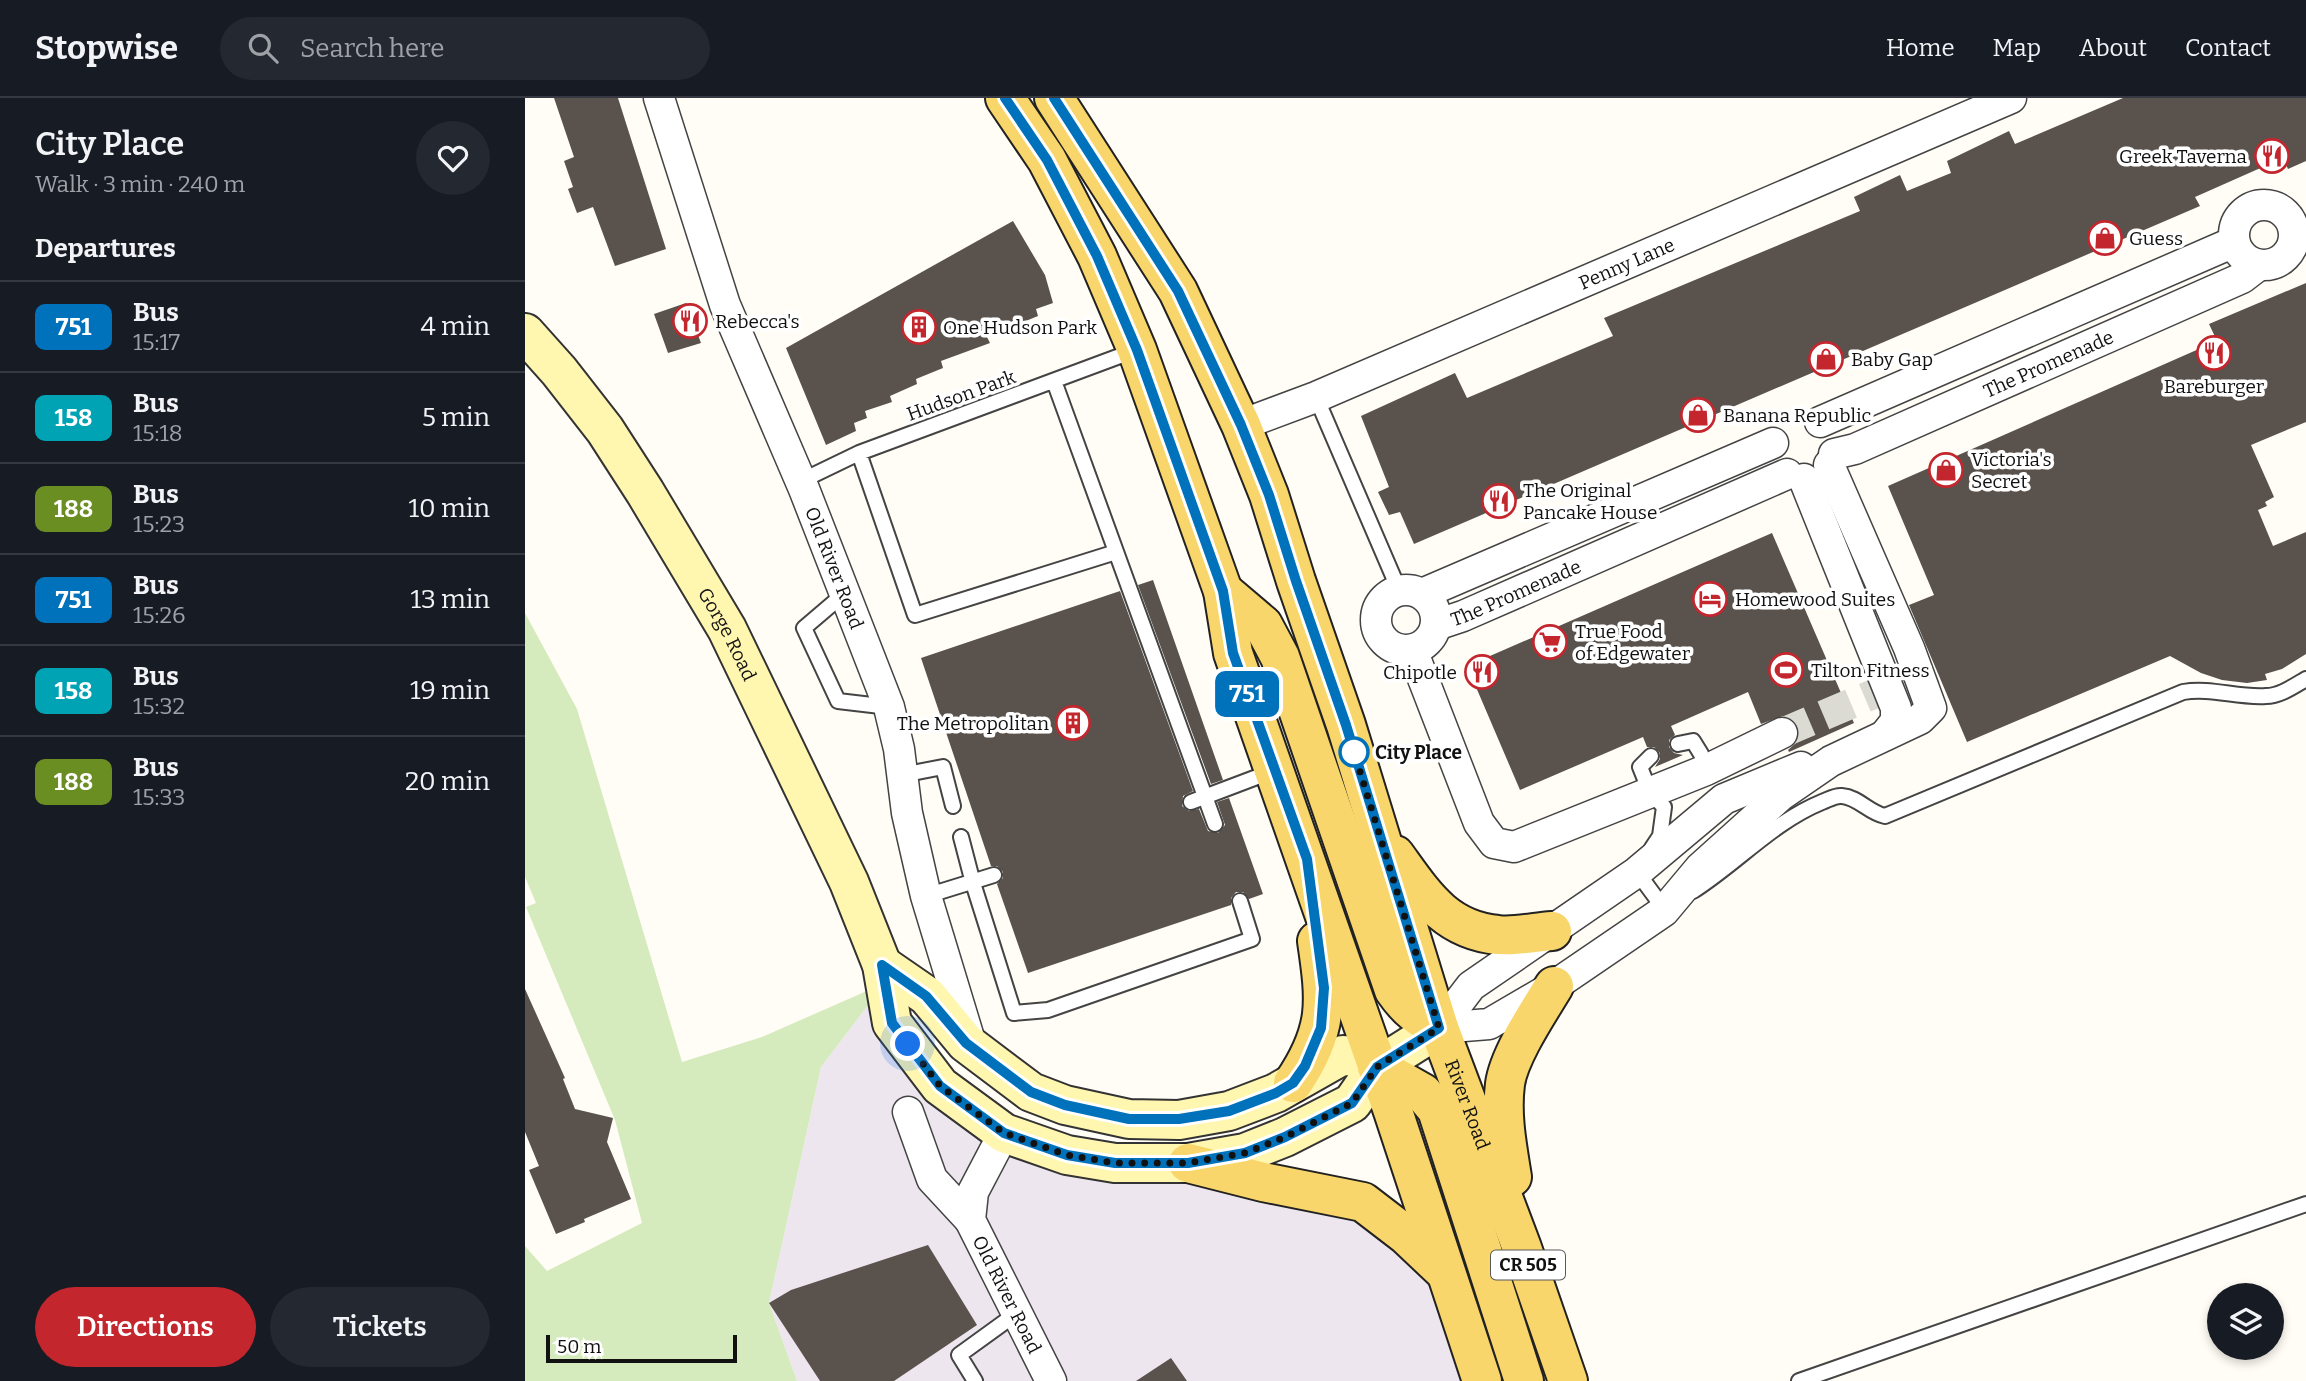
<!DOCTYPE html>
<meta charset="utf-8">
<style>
:root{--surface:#171b24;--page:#242831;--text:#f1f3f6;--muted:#9ea1a6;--line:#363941;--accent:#c4262e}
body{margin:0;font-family:Bitter,serif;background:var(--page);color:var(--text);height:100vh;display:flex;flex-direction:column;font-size:26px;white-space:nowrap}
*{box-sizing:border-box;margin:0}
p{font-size:23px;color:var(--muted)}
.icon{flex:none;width:38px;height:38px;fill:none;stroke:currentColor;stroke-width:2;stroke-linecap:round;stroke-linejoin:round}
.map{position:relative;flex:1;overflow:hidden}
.side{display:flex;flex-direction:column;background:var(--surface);width:525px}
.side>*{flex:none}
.badge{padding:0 14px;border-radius:10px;font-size:24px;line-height:46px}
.fabs{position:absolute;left:1682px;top:1185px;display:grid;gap:14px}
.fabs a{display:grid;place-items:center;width:77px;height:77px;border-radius:50%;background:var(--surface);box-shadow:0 4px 10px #0003;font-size:35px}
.scale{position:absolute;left:21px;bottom:18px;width:191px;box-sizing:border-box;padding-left:7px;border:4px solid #111;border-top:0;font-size:19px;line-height:24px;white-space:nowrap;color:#111;-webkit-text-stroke:5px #fff;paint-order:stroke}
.you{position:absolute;width:35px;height:35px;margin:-18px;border:5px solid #fff;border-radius:50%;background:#1a73e8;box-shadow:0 0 0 10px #1a73e833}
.map>.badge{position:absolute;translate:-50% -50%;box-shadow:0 0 0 4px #fff}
h2{padding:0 35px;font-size:26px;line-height:63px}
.round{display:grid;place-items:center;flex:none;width:74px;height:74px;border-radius:37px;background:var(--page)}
.overview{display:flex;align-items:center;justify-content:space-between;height:119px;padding:0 35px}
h1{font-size:33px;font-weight:600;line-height:52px}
.action{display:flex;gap:14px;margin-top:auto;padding:14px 35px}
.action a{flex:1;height:80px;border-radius:42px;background:var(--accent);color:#fff;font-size:28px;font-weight:600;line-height:80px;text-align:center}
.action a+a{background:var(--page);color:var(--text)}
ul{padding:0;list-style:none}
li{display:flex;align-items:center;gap:21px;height:91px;padding:0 35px;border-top:2px solid var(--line)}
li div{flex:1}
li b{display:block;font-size:26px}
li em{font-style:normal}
li .badge{min-width:77px;font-weight:700;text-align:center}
header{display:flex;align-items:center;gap:42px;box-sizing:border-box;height:98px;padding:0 35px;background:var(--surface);border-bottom:2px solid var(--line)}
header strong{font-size:33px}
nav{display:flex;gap:38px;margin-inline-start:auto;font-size:24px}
.search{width:490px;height:63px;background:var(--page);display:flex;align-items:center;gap:18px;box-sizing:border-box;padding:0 24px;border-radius:38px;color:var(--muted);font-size:26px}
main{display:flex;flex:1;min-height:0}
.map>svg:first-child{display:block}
.industrial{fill:#eee6ef}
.green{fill:#d5ebbd}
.building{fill:#5a524d}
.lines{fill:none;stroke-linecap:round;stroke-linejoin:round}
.street-tunnel{stroke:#dbdad3;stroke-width:30;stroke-dasharray:30 15;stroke-linecap:butt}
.lane-casing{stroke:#444;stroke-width:18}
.street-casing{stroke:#444;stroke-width:33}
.secondary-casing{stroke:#333;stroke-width:42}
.primary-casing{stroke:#222;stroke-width:42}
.lane{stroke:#fff;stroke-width:14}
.street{stroke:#fff;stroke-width:30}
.secondary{stroke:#fff6b0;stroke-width:38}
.primary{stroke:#f9d66b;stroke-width:38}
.line-casing{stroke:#fff;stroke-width:16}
.line{stroke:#0072bc;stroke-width:10}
.walk{stroke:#111;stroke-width:7;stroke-dasharray:0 12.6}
.stop-dot{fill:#fff;stroke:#0072bc;stroke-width:3.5}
.labels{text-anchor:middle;stroke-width:7;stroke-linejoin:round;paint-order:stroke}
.shield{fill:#fff;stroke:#585858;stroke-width:2}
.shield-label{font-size:18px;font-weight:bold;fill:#111}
.poi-label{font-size:19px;fill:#111;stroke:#fff;text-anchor:start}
.street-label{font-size:19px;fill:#111;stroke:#fff}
.stop-label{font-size:19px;font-weight:bold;fill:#111;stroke:#fff;text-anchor:start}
</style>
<header>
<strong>Stopwise</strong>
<div class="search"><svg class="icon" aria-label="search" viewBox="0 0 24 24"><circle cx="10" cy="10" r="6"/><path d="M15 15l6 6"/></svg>Search here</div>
<nav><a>Home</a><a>Map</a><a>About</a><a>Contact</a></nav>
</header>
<main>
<section class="side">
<div class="overview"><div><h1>City Place</h1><p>Walk · 3 min · 240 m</p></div><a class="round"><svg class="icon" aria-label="heart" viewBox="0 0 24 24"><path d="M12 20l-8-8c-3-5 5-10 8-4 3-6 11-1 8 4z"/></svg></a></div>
<h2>Departures</h2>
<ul>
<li><span class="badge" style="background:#0072bc;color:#fff">751</span><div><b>Bus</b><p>15:17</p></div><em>4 min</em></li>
<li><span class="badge" style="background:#00a3b4;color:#fff">158</span><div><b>Bus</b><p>15:18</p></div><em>5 min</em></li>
<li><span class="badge" style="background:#6b8e23;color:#fff">188</span><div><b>Bus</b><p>15:23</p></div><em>10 min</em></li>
<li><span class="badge" style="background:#0072bc;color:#fff">751</span><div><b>Bus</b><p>15:26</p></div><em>13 min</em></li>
<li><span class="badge" style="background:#00a3b4;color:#fff">158</span><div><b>Bus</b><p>15:32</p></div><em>19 min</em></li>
<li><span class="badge" style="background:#6b8e23;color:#fff">188</span><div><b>Bus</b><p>15:33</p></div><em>20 min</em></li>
</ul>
<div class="action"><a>Directions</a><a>Tickets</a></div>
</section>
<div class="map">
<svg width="1781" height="1283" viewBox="0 0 1781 1283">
<rect width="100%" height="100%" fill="#fffdf5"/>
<path class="industrial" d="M 360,885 L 367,925 L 479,1035 L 663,1065 L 881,1137 L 957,1283 L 272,1283 L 244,1205 L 296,969 Z"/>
<path class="green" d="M 0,515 L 52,611 L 157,964 L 237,939 L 360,885 L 296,969 L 244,1205 L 272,1283 L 0,1283 L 0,1148 L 22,1173 L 117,1125 L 90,1022 L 1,809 L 11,805 L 0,779 Z"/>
<path class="building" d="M 29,0 L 93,0 L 141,151 L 90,168 L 68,109 L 52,115 L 43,91 L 48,89 L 39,63 L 49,59 Z
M 1598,0 L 1781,0 L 1781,63 L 1763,71 L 1758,60 L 1670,99 L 1675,108 L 889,446 L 875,414 L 864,417 L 853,394 L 864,389 L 836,318 L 930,275 L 942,300 L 1088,238 L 1079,220 L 1335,113 L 1329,99 L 1375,77 L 1382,93 L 1426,75 L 1422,63 L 1484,33 L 1490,46 Z
M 488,123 L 520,177 L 528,205 L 511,211 L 513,218 L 462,239 L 465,245 L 416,263 L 418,270 L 391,281 L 392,286 L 365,298 L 367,304 L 340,313 L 342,320 L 329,325 L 331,333 L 301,347 L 261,250 Z
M 1781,185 L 1781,324 L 1726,347 L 1749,399 L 1740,404 L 1742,408 L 1733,412 L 1748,448 L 1781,434 L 1781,556 L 1757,571 L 1740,576 L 1742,582 L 1722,585 L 1697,582 L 1676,575 L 1645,558 L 1442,644 L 1384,507 L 1409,497 L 1363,388 L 1692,243 L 1684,226 Z
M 161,205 L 176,245 L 143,255 L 129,216 Z
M 1247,435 L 1329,625 L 1264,654 L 1263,652 L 1272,644 L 1274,637 L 1272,627 L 1266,620 L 1258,618 L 1236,626 L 1223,594 L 1146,628 L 1150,637 L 1144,642 L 1144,649 L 1149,655 L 1158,657 L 1130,669 L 1135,661 L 1135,655 L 1129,649 L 1122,649 L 1118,639 L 995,692 L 942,568 Z
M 628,482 L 698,682 L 686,686 L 613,487 Z
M 595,493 L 668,693 L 658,698 L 657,708 L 664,713 L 674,711 L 683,733 L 693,735 L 700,727 L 692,704 L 704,700 L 738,796 L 724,801 L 718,794 L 711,794 L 706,800 L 706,807 L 503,875 L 472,786 L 478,780 L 478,774 L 472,768 L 466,768 L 396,560 Z
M 0,891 L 40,980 L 38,981 L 50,1011 L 88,1020 L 82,1044 L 106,1101 L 59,1121 L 60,1124 L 31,1136 L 4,1072 L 14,1068 L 0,1034 Z
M 403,1147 L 452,1227 L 369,1283 L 295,1283 L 244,1205 L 266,1192 Z
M 646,1260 L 662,1283 L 611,1283 Z"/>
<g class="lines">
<path class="street-tunnel" d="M 1257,635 L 1410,570"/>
<g class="lane-casing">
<path id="lane" d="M 529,283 L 690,726
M 791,299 L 874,492
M 334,355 L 390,517 L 591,454
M 276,383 L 334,355 L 611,252
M 320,495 L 279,530 L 313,603 L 364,609
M 1153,646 L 1168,643 L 1176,656 L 1181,672
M 1126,658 L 1115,669 L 1125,694 L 1139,709 L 1135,738 L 1127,750
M 377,677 L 418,669 L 428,708
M 666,704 L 748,673
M 436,739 L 448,785 L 489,915 L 523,912 L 727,841 L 715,803
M 1114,770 L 1112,774 L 1140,812
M 1168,793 C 1212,765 1248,724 1297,704 C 1303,702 1310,697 1317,698 C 1333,699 1344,715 1360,718 L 1658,594 C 1686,589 1712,600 1741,598 C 1755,598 1769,588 1781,581
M 401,798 L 469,777
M 450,1283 L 434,1257 L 492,1215
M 1274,1283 L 1781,1106"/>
</g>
<g class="street-casing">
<g id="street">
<path id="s1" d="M 134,0 L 200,207 L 279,391 L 364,609 L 374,651 L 382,715 L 401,798 L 445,943"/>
<circle cx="1739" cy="137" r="30"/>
<path d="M 1295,324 L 1709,144"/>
<path id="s2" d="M 716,327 L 791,299 L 1486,0"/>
<path id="s3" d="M 1309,356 L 1330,351 L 1717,180 L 1734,167"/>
<path d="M 1279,381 L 1371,610 L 1371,623 L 1360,637"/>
<circle cx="881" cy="522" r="30"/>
<path d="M 897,496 L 1248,345"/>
<path id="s4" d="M 911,527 L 938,518 L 1262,376"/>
<path d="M 887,552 L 954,725 L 969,745 L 989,749 L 1181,672 L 1257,635"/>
<path d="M 914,930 L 964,926 L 1029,888 L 1139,813 L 1175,770 L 1255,698 L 1306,663 L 1395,621 L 1406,610 L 1384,550 L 1304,367"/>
<path d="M 914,930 L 946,888 L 1112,774 L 1199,701 L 1276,669"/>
<path d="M 383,1014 L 407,1081 L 445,1122"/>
<path id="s5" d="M 479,1035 L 448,1094 L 445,1122 L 526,1283"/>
</g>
</g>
<g class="secondary-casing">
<g id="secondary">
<path id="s6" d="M 0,235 L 34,273 L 80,332 L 120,394 L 202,531 L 324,784 L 357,867 L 367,925 L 415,988 L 479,1035 L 542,1057 L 590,1065 L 663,1065 L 720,1055 L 760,1039 L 827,1005 L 852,969 L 914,930"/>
<path d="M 357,867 L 402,898 L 441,945 L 506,994 L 540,1007 L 604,1021 L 654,1022 L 704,1013 L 751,995 L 818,957 L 834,960 L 852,969"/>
</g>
</g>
<g class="primary-casing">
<g id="primary">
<path d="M 480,0 L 522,62 L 572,158 L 612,252 L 698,493 L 708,555 L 868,1013 L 957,1283"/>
<path id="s7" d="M 529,0 L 653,193 L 716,327 L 744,397 L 771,483 L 821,627 L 914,930 L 997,1150 L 1043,1283"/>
<path d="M 698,493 L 738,527 L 755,559 L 869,892 C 882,911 894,920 914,930"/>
<path d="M 870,757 C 899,797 920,832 973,837 C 990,839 1010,834 1027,833"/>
<path d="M 852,969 L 898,995 L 912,1012 L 999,1283"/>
<path d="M 768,985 C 804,932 801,904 792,843"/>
<path d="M 663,1065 L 738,1084 L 838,1104 L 881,1137 L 918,1172"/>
<path d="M 987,1079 C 982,1048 976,1017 980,986 C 984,957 1014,913 1029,888"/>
</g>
</g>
<use href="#lane" class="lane"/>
<use href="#street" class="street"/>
<use href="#secondary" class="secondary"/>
<use href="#primary" class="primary"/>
</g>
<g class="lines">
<g class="line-casing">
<path id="line" d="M 480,0 L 522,62 L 572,158 L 612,252 L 698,493 L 708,555 L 782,761 L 799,890 L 796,930 L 780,968 L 768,985 L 751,995 L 704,1013 L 654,1021 L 604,1021 L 540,1007 L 506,994 L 441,945 L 401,898 L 357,867 L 367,925 L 415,988 L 479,1035 L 542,1057 L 590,1065 L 663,1065 L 720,1055 L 760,1039 L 827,1005 L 852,969 L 914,930 L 821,627 L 771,483 L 744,397 L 716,327 L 653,193 L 529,0"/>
</g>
<use href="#line" class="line"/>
<path class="walk" d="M 383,946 L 415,988 L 479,1035 L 542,1057 L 590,1065 L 663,1065 L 720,1055 L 760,1039 L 827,1005 L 852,969 L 914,930 L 829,654"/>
</g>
<defs>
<g id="restaurant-ring" transform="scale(1.75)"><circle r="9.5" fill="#fff" stroke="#c4262e" stroke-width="1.5"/><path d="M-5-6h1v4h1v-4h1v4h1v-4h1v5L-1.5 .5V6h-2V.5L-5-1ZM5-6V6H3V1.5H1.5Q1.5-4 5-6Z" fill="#c4262e"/></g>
<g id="shop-ring" transform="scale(1.75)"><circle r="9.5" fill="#fff" stroke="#c4262e" stroke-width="1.5"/><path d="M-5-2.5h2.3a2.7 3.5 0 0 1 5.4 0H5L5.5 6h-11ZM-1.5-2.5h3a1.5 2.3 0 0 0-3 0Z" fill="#c4262e"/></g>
<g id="building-ring" transform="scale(1.75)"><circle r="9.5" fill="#fff" stroke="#c4262e" stroke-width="1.5"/><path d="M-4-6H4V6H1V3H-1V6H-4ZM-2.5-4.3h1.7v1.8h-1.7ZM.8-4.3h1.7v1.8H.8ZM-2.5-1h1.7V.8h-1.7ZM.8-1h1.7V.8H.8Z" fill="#c4262e"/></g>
<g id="hotel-ring" transform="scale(1.75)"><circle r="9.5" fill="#fff" stroke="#c4262e" stroke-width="1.5"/><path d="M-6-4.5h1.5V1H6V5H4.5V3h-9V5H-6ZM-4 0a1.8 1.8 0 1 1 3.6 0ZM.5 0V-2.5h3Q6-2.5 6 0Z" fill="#c4262e"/></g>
<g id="supermarket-ring" transform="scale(1.75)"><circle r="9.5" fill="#fff" stroke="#c4262e" stroke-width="1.5"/><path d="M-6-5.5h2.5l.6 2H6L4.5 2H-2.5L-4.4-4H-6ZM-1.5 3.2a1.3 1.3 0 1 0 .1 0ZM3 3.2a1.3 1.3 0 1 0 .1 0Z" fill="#c4262e"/></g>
<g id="stadium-ring" transform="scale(1.75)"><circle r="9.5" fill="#fff" stroke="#c4262e" stroke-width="1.5"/><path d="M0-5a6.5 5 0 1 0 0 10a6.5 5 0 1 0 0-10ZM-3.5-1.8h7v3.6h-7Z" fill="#c4262e"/></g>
</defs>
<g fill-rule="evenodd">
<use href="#restaurant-ring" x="1747" y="58"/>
<use href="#shop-ring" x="1580" y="140"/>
<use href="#restaurant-ring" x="165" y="223"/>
<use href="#building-ring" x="394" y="229"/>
<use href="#restaurant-ring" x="1689" y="255"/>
<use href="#shop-ring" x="1301" y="261"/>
<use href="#shop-ring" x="1173" y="317"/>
<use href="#shop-ring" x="1421" y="372"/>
<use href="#restaurant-ring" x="974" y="403"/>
<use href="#hotel-ring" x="1185" y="501"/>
<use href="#supermarket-ring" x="1025" y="544"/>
<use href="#stadium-ring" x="1261" y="572"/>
<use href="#restaurant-ring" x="957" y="574"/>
<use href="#building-ring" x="548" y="625"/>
</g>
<circle class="stop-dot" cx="829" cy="654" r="14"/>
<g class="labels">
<rect class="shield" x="966" y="1152.5" width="74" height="29" rx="5"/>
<g class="shield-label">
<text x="1003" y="1173">CR 505</text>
</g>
<g class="poi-label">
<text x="1722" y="65" text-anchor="end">Greek Taverna</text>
<text x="1604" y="147">Guess</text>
<text x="190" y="230">Rebecca's</text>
<text x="418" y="236">One Hudson Park</text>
<text x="1326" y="268">Baby Gap</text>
<text x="1689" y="295" text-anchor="middle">Bareburger</text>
<text x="1198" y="324">Banana Republic</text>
<text x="1446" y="368">Victoria's<tspan x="1446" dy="22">Secret</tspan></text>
<text x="998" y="399">The Original<tspan x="998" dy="22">Pancake House</tspan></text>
<text x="1210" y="508">Homewood Suites</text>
<text x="1050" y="540">True Food<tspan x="1050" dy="22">of Edgewater</tspan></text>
<text x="1286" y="579">Tilton Fitness</text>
<text x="932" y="581" text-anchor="end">Chipotle</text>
<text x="524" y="632" text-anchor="end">The Metropolitan</text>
</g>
<g class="street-label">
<text dy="7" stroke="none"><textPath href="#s2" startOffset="418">Penny Lane</textPath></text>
<text dy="7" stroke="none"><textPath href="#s3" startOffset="233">The Promenade</textPath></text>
<text transform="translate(436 297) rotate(-20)" y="7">Hudson Park</text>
<text dy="7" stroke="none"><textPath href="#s1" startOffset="502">Old River Road</textPath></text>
<text dy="7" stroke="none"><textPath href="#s4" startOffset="86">The Promenade</textPath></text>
<text dy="7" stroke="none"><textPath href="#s6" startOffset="364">Gorge Road</textPath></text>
<text dy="7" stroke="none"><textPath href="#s7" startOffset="1094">River Road</textPath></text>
<text dy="7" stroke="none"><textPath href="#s5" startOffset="178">Old River Road</textPath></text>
</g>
<g class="stop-label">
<text x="850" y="661">City Place</text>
</g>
</g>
</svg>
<div class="fabs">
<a><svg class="icon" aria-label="layers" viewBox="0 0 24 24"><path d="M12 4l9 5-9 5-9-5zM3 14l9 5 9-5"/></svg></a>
</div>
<div class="scale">50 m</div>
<div class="you" style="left:383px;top:946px"></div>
<b class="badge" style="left:722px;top:596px;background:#0072bc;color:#fff">751</b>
</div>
</main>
